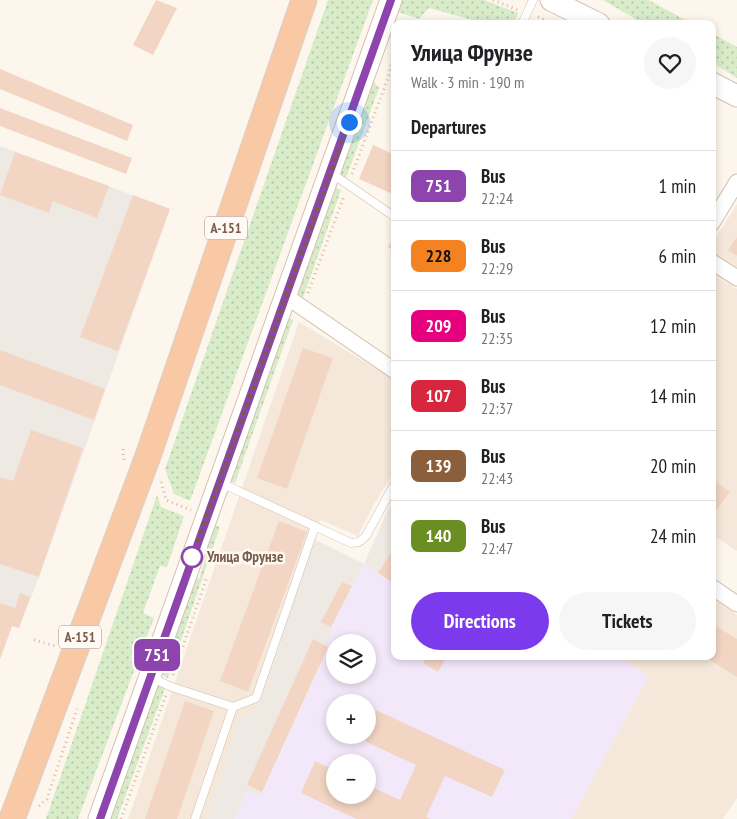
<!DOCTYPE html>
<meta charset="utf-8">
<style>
:root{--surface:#fff;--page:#f6f6f6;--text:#202124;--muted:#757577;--line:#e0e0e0;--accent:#7c3aed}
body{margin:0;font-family:"PT Sans Narrow",sans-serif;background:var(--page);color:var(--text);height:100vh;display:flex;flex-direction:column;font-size:19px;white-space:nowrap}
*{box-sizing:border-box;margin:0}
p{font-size:16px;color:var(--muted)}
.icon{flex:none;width:28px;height:28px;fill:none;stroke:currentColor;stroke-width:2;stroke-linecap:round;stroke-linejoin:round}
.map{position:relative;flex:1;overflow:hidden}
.side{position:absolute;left:391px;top:20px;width:325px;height:640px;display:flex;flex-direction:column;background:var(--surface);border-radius:10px;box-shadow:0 2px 8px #0003}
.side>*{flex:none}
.badge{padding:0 10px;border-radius:8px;font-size:18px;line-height:32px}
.controls{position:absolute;left:326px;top:634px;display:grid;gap:10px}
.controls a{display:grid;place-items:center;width:50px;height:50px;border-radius:50%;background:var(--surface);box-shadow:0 2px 8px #0003;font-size:25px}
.you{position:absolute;width:25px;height:25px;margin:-12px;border:4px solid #fff;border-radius:50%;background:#1a73e8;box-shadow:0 0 0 8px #1a73e833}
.map>.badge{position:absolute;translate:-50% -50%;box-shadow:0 0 0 2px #fff}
h2{padding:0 20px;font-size:19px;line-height:45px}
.round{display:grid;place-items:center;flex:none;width:52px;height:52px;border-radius:26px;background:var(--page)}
.headline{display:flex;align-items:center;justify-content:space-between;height:85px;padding:0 20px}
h1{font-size:24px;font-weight:800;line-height:38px}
.action{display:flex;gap:10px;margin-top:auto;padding:10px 20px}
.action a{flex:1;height:58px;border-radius:30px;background:var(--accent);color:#fff;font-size:20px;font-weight:800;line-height:58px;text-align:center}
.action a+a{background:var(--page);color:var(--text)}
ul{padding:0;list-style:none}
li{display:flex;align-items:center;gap:15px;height:70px;padding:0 20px;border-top:1px solid var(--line)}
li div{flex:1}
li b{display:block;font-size:19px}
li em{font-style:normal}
li .badge{min-width:55px;font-weight:700;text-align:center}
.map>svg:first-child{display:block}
.residential{fill:#f5e8da}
.industrial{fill:#efe9e4}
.education{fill:#f3e8fa;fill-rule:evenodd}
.grass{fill:url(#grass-dots)}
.building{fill:#f3d5c3}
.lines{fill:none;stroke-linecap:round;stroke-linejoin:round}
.service-casing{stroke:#d1beb0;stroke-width:9}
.minor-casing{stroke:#d1beb0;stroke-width:17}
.secondary-casing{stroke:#d6c0b0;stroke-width:23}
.trunk-casing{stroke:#dad1cd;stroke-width:27}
.path{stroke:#d9b8a5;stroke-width:3;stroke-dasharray:1 4;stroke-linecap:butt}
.service{stroke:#fff;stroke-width:8}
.minor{stroke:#fff;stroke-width:15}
.secondary{stroke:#fff;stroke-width:21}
.trunk{stroke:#f9c8a4;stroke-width:25}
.line-casing{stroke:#fff;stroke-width:11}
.line{stroke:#8e44ad;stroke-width:8}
.walk{stroke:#7a5c4d;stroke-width:5;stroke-dasharray:0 9}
.stop-dot{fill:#fff;stroke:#8e44ad;stroke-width:2.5}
.labels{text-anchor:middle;stroke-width:5;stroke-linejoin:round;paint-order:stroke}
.shield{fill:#fffaf3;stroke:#a28b7f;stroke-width:1}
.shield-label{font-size:14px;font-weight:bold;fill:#7a5c4d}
.stop-label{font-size:15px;font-weight:bold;fill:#7a5c4d;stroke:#fffaf3;text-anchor:start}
</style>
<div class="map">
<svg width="737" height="819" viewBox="0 0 737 819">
<defs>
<pattern id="grass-dots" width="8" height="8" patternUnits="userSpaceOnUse" patternTransform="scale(1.25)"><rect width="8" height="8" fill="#d8ecc9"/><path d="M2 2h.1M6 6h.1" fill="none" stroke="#b4c2a5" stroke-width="1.8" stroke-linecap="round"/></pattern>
</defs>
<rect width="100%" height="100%" fill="#fdf6ec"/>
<path class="residential" d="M 737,204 L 737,269 L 713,253 L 712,244 Z
M 712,274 L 737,289 L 737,551 L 713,535 Z
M 299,322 L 395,380 L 395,470 L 373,506 L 358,536 L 321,520 L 260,704 L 239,721 L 207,819 L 128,819 Z
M 713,598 L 737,615 L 737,798 L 723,819 L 571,819 L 649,676 L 616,656 L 712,656 Z"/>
<path class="industrial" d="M 0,146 L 170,209 L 39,577 L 19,628 L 12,626 L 0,660 Z
M 389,507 L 395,511 L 395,584 L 364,564 L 261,796 L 247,792 L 234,819 L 207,819 L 239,721 L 260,704 L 314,539 L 364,564 Z"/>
<path class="education" d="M 364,564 L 395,584 L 395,656 L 616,656 L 649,676 L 571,819 L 234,819 L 247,792 L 261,796 L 328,647 L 331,627 ZM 335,642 L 368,642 L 368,675 L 335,675 ZM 335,702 L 368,702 L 368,735 L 335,735 ZM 335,762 L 368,762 L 368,795 L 335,795 Z"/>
<path class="grass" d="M 328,0 L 373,0 L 190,501 L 174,494 L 165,469 Z
M 398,0 L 484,0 L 518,13 L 514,24 L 471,24 L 472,20 L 429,8 L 419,19 L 393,10 Z
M 603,0 L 648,0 L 693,24 L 644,24 Z
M 713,34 L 737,47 L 737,78 L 713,63 Z
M 371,79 L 379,88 L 346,178 L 339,174 Z
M 334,187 L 341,190 L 303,298 L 296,293 Z
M 285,316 L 293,320 L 235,483 L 229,480 Z
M 157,495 L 161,507 L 184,516 L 167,567 L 160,566 L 143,613 L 154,618 L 78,819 L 46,819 Z
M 213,524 L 220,527 L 168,678 L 160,674 L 195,578 L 199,579 L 209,548 L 206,546 Z
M 157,684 L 165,688 L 117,819 L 108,819 Z"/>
<path class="building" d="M 156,0 L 177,8 L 153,55 L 133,45 Z
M 0,69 L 133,125 L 127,141 L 0,89 Z
M 0,108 L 132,158 L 126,174 L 0,126 Z
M 373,145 L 395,155 L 395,195 L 359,179 Z
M 15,152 L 109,186 L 97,218 L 53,201 L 49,213 L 0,195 Z
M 133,195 L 170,209 L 118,351 L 80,337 Z
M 395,236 L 395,251 L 388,247 Z
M 737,237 L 737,256 L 728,250 Z
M 303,348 L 333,358 L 287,489 L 257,478 Z
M 0,350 L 105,389 L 94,420 L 0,385 Z
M 31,430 L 83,448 L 39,577 L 0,564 L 0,477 L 13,481 Z
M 712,479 L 730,492 L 712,516 Z
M 279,521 L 307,532 L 248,692 L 220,681 Z
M 395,546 L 395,584 L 378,573 Z
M 342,582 L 352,586 L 331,627 L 321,622 Z
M 20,593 L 30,597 L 19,628 L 12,626 L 0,659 L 0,603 L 15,608 Z
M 712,624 L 737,639 L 737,677 L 704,656 L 712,656 Z
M 313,639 L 328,647 L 262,792 L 247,785 Z
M 427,656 L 447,656 L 438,672 L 423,663 Z
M 185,701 L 214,711 L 177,819 L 145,819 Z
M 376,710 L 505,770 L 492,797 L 445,776 L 426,817 L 430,819 L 356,819 L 301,793 L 315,761 L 335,770 L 335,795 L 368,795 L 368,785 L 400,800 L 416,765 L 362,740 L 365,735 L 368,735 L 368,729 Z"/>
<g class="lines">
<g class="service-casing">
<path id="service" d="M 522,24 L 533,0
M 331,173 L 395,217
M 221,483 L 351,543 L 359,542 L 366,536 L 395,483
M 152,677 L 169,686 L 233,707 L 256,698 L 315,526
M 195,819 L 233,707"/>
</g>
<g class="minor-casing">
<path id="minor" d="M 712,223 L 737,182
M 712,262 L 737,278
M 287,297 L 395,371
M 712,587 L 737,604"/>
</g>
<g class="secondary-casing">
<path id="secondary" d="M 551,0 L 599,24
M 712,83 L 737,96
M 99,819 L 391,0"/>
</g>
<g class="trunk-casing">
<path id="trunk" d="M 12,819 L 148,456 L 304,0"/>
</g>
<path class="path" d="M 493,0 L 518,10
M 538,17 L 553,24
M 352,174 L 388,78 L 394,52
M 308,293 L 344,196
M 123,449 L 124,462
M 161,482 L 166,500 L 191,510
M 34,640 L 56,646
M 173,675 L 207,577
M 39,806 L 47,799 L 77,709
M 121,819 L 166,695"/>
<use href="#service" class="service"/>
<use href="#minor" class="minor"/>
<use href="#secondary" class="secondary"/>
<use href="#trunk" class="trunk"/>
</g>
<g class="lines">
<g class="line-casing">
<path id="line" d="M 100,819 L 391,0"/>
</g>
<use href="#line" class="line"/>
<path class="walk" d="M 192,557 L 349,122"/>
</g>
<circle class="stop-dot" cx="192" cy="557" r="10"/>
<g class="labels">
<g class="shield">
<rect x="205" y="216.5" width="42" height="23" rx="4"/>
<rect x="59" y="625.5" width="42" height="23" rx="4"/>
</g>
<g class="shield-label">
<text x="226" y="233">А-151</text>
<text x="80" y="642">А-151</text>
</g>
<g class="stop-label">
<text x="207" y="562">Улица Фрунзе</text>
</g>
</g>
</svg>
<div class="controls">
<a><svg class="icon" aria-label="layers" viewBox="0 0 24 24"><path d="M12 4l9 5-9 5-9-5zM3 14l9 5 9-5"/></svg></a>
<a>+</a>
<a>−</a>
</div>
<div class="you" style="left:349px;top:122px"></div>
<b class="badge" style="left:157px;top:655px;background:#8e44ad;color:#fff">751</b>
<section class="side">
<div class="headline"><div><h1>Улица Фрунзе</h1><p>Walk · 3 min · 190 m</p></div><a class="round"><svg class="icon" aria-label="heart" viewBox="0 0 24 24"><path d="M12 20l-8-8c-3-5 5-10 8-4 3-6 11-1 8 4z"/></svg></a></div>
<h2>Departures</h2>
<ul>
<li><span class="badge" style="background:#8e44ad;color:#fff">751</span><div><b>Bus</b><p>22:24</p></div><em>1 min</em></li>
<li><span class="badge" style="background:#f58220;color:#111">228</span><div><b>Bus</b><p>22:29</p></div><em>6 min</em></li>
<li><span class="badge" style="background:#e6007e;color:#fff">209</span><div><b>Bus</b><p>22:35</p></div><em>12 min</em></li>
<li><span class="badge" style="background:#d7263d;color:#fff">107</span><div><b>Bus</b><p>22:37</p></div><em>14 min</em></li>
<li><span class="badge" style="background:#8b5e3c;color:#fff">139</span><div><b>Bus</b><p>22:43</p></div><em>20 min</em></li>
<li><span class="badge" style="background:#6b8e23;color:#fff">140</span><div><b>Bus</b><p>22:47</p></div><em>24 min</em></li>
</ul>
<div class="action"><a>Directions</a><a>Tickets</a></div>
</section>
</div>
